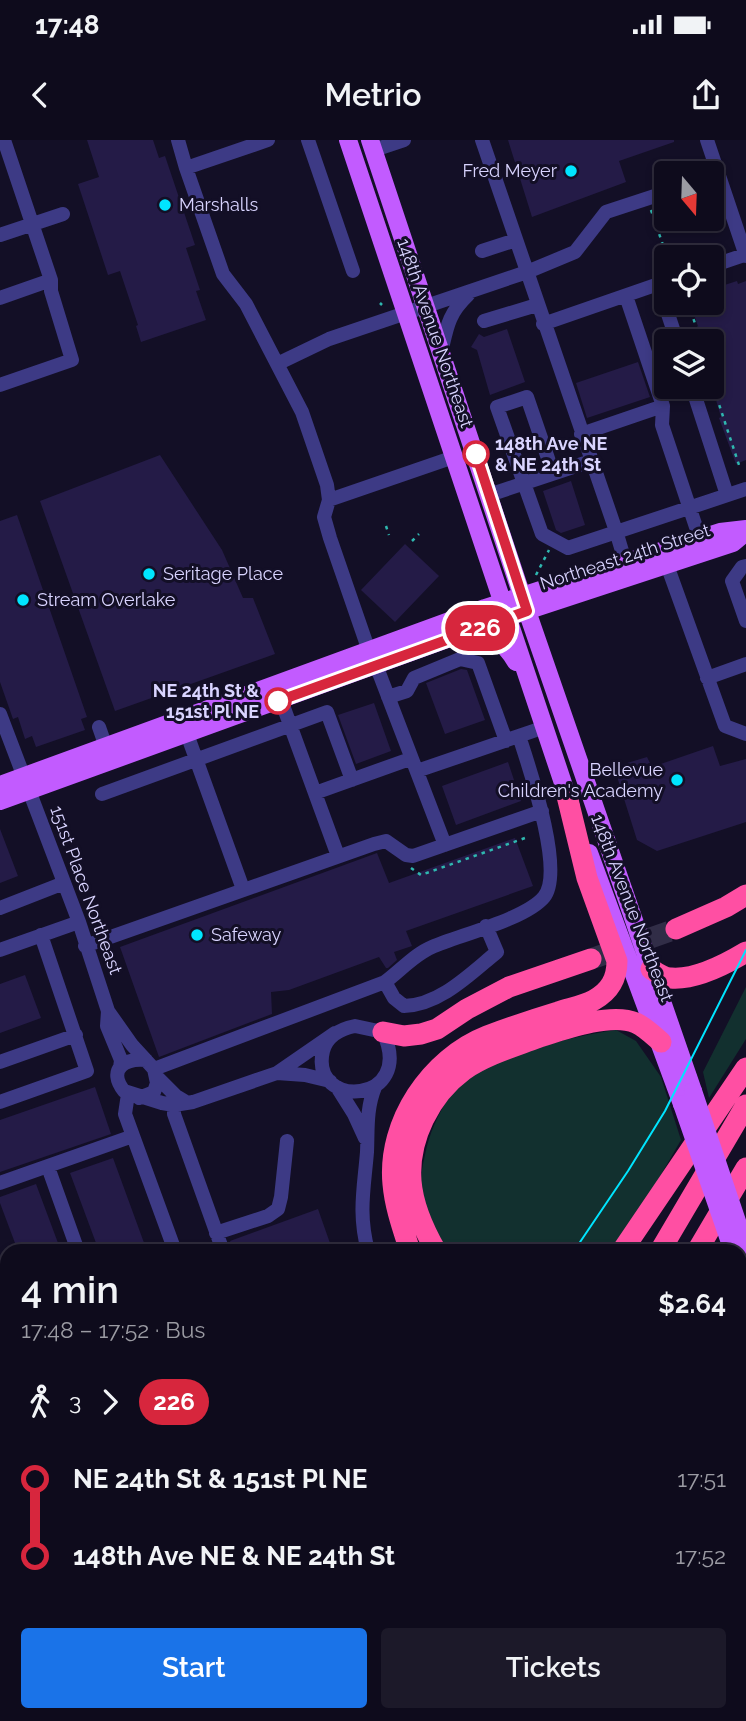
<!DOCTYPE html>
<meta charset="utf-8">
<style>
:root{--surface:#0e0b1c;--page:#1c1929;--text:#f1f3f6;--muted:#9b9ba3;--line:#2e2b3b;--accent:#1a73e8}
body{margin:0;font-family:Raleway,sans-serif;background:var(--page);color:var(--text);height:100vh;display:flex;flex-direction:column;font-size:26px;white-space:nowrap}
*{box-sizing:border-box;margin:0}
p{font-size:23px;color:var(--muted)}
.icon{flex:none;width:38px;height:38px;fill:none;stroke:currentColor;stroke-width:2;stroke-linecap:round;stroke-linejoin:round}
.map{position:relative;flex:1;overflow:hidden}
.panel{position:absolute;left:0px;top:1104px;width:747px;height:478px;display:flex;flex-direction:column;background:var(--surface);border-radius:21px 21px 0 0;box-shadow:0 4px 10px #0003,0 0 0 2px var(--line)}
.panel>*{flex:none}
.badge{padding:0 14px;border-radius:23px;font-size:24px;line-height:46px}
.needle{width:46px;rotate:161deg}
.controls{position:absolute;left:654px;top:21px;display:grid;gap:14px}
.controls a{display:grid;place-items:center;width:70px;height:70px;border-radius:7px;background:var(--surface);box-shadow:0 4px 10px #0003,0 0 0 2px var(--line);font-size:35px}
.map>.badge{position:absolute;translate:-50% -50%;box-shadow:0 0 0 4px #fff}
.legs{display:flex;align-items:center;gap:10px;height:77px;padding:0 21px;font-size:23px}
.legs p{margin-inline-start:auto}
.head{display:flex;align-items:center;justify-content:space-between;height:119px;padding:0 21px}
h1{font-size:38px;font-weight:600;line-height:52px}
.button{display:flex;gap:14px;margin-top:auto;padding:14px 21px}
.button a{flex:1;height:80px;border-radius:7px;background:var(--accent);color:#fff;font-size:28px;font-weight:600;line-height:80px;text-align:center}
.button a+a{background:var(--page);color:var(--text)}
ul{padding:0 21px;list-style:none}
li{display:flex;align-items:center;gap:24px;height:77px;font-size:26px}
li i{display:grid;place-items:center;width:10px;height:100%;margin:0 9px;background:currentColor}
li i::after{content:'';width:18px;height:18px;margin:-9px;border:5px solid;border-radius:50%;background:var(--surface)}
li p{margin-inline-start:auto}
li:first-child i{background:linear-gradient(#0000 50%,currentColor 0)}
li:last-child i{background:linear-gradient(currentColor 50%,#0000 0)}
.status{display:flex;justify-content:space-between;align-items:center;height:49px;padding:0 35px;background:var(--surface);direction:ltr}
.status svg{height:19px;fill:currentColor}
header{display:flex;justify-content:space-between;align-items:center;height:91px;padding:0 21px;background:var(--surface);font-size:32px;font-weight:600}
.map>svg:first-child{display:block}
.green{fill:#12302f}
.building{fill:#241b47}
.lines{fill:none;stroke-linecap:round;stroke-linejoin:round}
.highway-tunnel{stroke:#312d47;stroke-width:21;stroke-dasharray:21 10;stroke-linecap:butt}
.path{stroke:#2fb8b0;stroke-width:2.5;stroke-dasharray:3.5 5;stroke-linecap:butt}
.minor{stroke:#3d3a85;stroke-width:14}
.major{stroke:#c25bff;stroke-width:18}
.highway{stroke:#ff4fa3;stroke-width:21}
.tram{stroke:#00e5ff;stroke-width:2}
.major-bridge{stroke:#c25bff;stroke-width:18}
.line-1-casing{stroke:#fff;stroke-width:16}
.line-1{stroke:#d7263d;stroke-width:10}
.poi-dot{fill:#00e5ff;stroke:#130f26;stroke-width:2.5}
.stop-1-dot{fill:#fff;stroke:#d7263d;stroke-width:3.5}
.labels{text-anchor:middle;stroke-width:6;stroke-linejoin:round;paint-order:stroke}
.poi-label{font-size:18px;fill:#d9d4ff;stroke:#130f26;text-anchor:start}
.street-label{font-size:18px;fill:#d9d4ff;stroke:#130f26}
.stop-label{font-size:18px;font-weight:bold;fill:#d9d4ff;stroke:#130f26;text-anchor:start}
</style>
<div class="status"><b>17:48</b><svg viewBox="0 0 49 12"><path d="M0 12V9h3v3zM5 12V6h3v6zM10 12V3h3v9zM15 12V0h3v12zM26 1h20v11H26zM47 4h2v5h-2z"/></svg></div>
<header><svg class="icon" aria-label="back" viewBox="0 0 24 24"><path d="M15 5l-7 7 7 7"/></svg>Metrio<svg class="icon" aria-label="share" viewBox="0 0 24 24"><path d="M12 15V3M7 8l5-5 5 5M5 13v7h14v-7"/></svg></header>
<div class="map">
<svg width="746" height="1581" viewBox="0 0 746 1581">
<rect width="100%" height="100%" fill="#130f26"/>
<path class="green" d="M 746,847 L 746,899 L 709,958 L 703,932 Z
M 616,890 L 636,901 L 661,937 L 681,1000 L 633,1083 L 609,1111 L 445,1111 C 438,1097 429,1083 424,1068 C 418,1050 421,1032 425,1015 C 429,994 438,974 450,956 C 477,919 572,896 616,890 Z
M 740,1168 L 746,1183 L 746,1489 L 740,1492 Z
M 746,1554 L 746,1581 L 642,1581 L 685,1575 L 740,1575 L 740,1556 Z
M 443,1575 L 578,1575 L 560,1581 L 440,1581 Z"/>
<path class="building" d="M 87,0 L 153,0 L 159,18 L 165,16 L 195,105 L 186,108 L 200,150 L 196,151 L 206,180 L 141,202 L 136,186 L 138,185 L 120,131 L 108,135 L 78,44 L 99,37 Z
M 508,0 L 674,0 L 674,2 L 619,21 L 626,42 L 532,77 Z
M 737,141 L 738,144 L 746,141 L 746,320 L 736,324 L 719,278 L 721,277 L 716,260 L 718,259 L 712,241 L 712,201 L 703,201 L 690,163 L 712,163 L 712,149 Z
M 507,189 L 525,242 L 490,255 L 477,210 L 471,207 L 479,194 L 484,197 Z
M 638,222 L 650,257 L 587,278 L 576,243 Z
M 160,315 L 222,410 L 243,458 L 253,458 L 275,514 L 115,571 L 40,361 Z
M 571,341 L 585,385 L 561,393 L 556,390 L 543,351 Z
M 17,375 L 87,577 L 81,579 L 85,590 L 36,607 L 32,596 L 25,599 L 18,577 L 13,579 L 0,542 L 0,381 Z
M 405,404 L 439,436 L 395,482 L 361,450 Z
M 461,529 L 467,530 L 485,580 L 445,594 L 426,543 Z
M 374,563 L 391,611 L 356,624 L 338,575 Z
M 713,606 L 720,626 L 746,619 L 746,682 L 657,711 L 637,700 L 614,627 L 647,617 L 652,627 Z
M 508,622 L 521,661 L 456,685 L 442,646 Z
M 0,689 L 18,736 L 0,743 Z
M 515,698 L 533,746 L 406,791 L 412,806 L 394,812 L 397,820 L 388,828 L 386,828 L 379,817 L 289,850 L 271,852 L 272,874 L 159,917 L 120,807 L 377,713 L 389,743 Z
M 25,835 L 41,878 L 0,893 L 0,844 Z
M 95,947 L 111,994 L 0,1032 L 0,980 Z
M 113,1018 L 147,1111 L 99,1111 L 70,1033 Z
M 36,1044 L 61,1111 L 18,1111 L 0,1063 L 0,1057 Z
M 318,1069 L 331,1106 L 317,1111 L 234,1111 L 230,1101 Z"/>
<g class="lines">
<path class="highway-tunnel" d="M 591,819 L 676,789"/>
<path class="path" d="M 651,70 L 667,117
M 380,163 L 382,165
M 688,163 L 701,201
M 712,235 L 717,248 L 714,249 L 739,325
M 386,386 L 389,395
M 412,401 L 419,394
M 536,435 L 549,410
M 411,728 L 421,735 L 525,698
M 0,1338 L 7,1358
M 80,1575 L 84,1581
M 295,1581 L 298,1575
M 318,1581 L 321,1575"/>
<path class="minor" d="M 178,0 L 186,28 L 223,134 L 246,164 L 302,272 L 327,345 L 329,360 L 324,377 L 330,398 L 369,511
M 308,0 L 353,131
M 482,0 L 616,391 L 622,411 L 617,425
M 707,0 L 746,116
M 374,10 L 404,0
M 186,28 L 268,0
M 0,95 L 63,74
M 482,111 L 516,100
M 712,126 L 744,115
M 658,144 L 677,201
M 626,156 L 663,266 L 662,285 L 700,399
M 0,158 L 51,140
M 484,181 L 537,165
M 543,184 L 667,141
M 441,213 C 447,187 448,174 468,155
M 277,224 L 329,199 L 527,132 L 575,112 L 606,72 L 667,52
M 0,245 L 72,220 L 51,151 L 51,140 L 4,0
M 692,247 L 727,355
M 581,294 L 663,266
M 553,333 L 527,257 L 497,267 L 542,394 L 568,408 L 746,349
M 489,355 L 591,321
M 329,360 L 454,317
M 667,425 L 725,586 L 746,594
M 746,426 L 742,427 L 732,441 L 746,481
M 376,525 L 445,705
M 707,538 L 746,524
M 388,557 L 407,551 L 414,538 L 460,519 L 478,523 L 506,601
M 281,560 L 338,716
M 0,574 L 79,782 L 108,871 L 107,886 L 121,920 L 120,928
M 99,587 L 106,607
M 187,594 L 243,749
M 417,631 L 545,587
M 315,653 L 410,619
M 102,654 L 327,572 L 352,640
M 0,768 L 64,743
M 486,786 L 497,812 C 470,834 440,865 404,866 L 394,858 L 385,842 C 400,831 415,814 432,807 C 460,795 526,779 544,757 C 565,731 529,627 519,596
M 85,806 L 374,704 L 386,701 L 406,715 L 413,716 L 542,671
M 0,810 L 79,782
M 108,871 L 132,905 L 154,929 L 157,943 L 154,952 L 139,958
M 355,886 L 383,892 C 417,965 309,970 323,911 C 327,896 340,889 355,886 Z
M 146,920 C 125,918 107,929 124,951 L 162,963 L 174,965 L 193,962 L 277,933 L 335,893
M 0,922 L 76,895
M 154,929 L 385,842
M 277,933 L 305,935 L 330,941
M 157,937 L 176,956 L 186,962
M 337,947 L 354,974 L 365,998
M 0,962 L 87,931 L 41,795
M 174,965 L 174,974 L 223,1111
M 133,996 L 175,1111
M 48,1027 L 78,1111
M 0,1043 L 133,996 L 125,974 L 128,954
M 216,1093 L 268,1076 L 278,1069 L 281,1057 L 287,1001
M 368,1111 C 358,1073 364,1049 367,1012 C 368,990 366,969 375,947
M 0,1158 L 7,1179
M 0,1251 L 7,1249
M 0,1282 L 7,1304
M 0,1471 L 7,1469
M 100,1575 L 102,1581
M 252,1581 L 255,1575"/>
<path class="major" d="M 348,0 L 571,667
M 370,0 L 527,471 L 693,951
M 461,504 C 491,497 499,494 516,522
M 0,645 L 485,468 L 720,392 L 746,389
M 0,661 L 508,477 L 733,403 L 746,392
M 589,713 L 682,964
M 740,1132 L 746,1149"/>
<path class="highway" d="M 676,789 L 726,767 L 746,755
M 651,829 C 657,833 663,838 671,838 C 695,840 726,824 746,812
M 383,892 L 404,896 L 421,894 L 437,889 L 467,869 L 509,847 L 591,819
M 410,1111 C 403,1089 395,1067 393,1044 C 387,982 431,918 487,896 C 511,887 535,879 558,872 C 570,868 583,866 594,860 C 610,851 617,839 617,821 L 587,738 L 567,656
M 436,1111 C 424,1090 413,1066 411,1041 C 408,999 430,955 464,930 C 486,915 513,907 537,898 C 562,890 610,872 636,883 C 645,887 653,895 661,902
M 622,1111 L 746,928
M 660,1111 L 746,965
M 697,1111 L 746,1028
M 740,1506 L 746,1503
M 740,1532 L 746,1530
M 354,1581 L 357,1575
M 383,1581 L 386,1575
M 420,1581 L 423,1575
M 594,1581 L 612,1575"/>
<path class="tram" d="M 574,1111 L 628,1031 L 665,971 L 746,810
M 311,1581 L 314,1575"/>
<path class="major-bridge" d="M 693,951 L 746,1108
M 682,964 L 733,1111"/>
</g>
<g class="lines">
<g class="line-1-casing">
<path id="line-1" d="M 278,561 L 527,471 L 476,314"/>
</g>
<use href="#line-1" class="line-1"/>
</g>
<g class="poi-dot">
<circle cx="571" cy="31" r="7"/>
<circle cx="165" cy="65" r="7"/>
<circle cx="149" cy="434" r="7"/>
<circle cx="23" cy="460" r="7"/>
<circle cx="677" cy="640" r="7"/>
<circle cx="197" cy="795" r="7"/>
</g>
<g class="stop-1-dot">
<circle cx="476" cy="314" r="12"/>
<circle cx="278" cy="561" r="12"/>
</g>
<g class="labels">
<g class="poi-label">
<text x="557" y="37" text-anchor="end">Fred Meyer</text>
<text x="179" y="71">Marshalls</text>
<text x="163" y="440">Seritage Place</text>
<text x="37" y="466">Stream Overlake</text>
<text x="663" y="636" text-anchor="end">Bellevue<tspan x="663" dy="21">Children's Academy</tspan></text>
<text x="211" y="801">Safeway</text>
</g>
<g class="street-label">
<text transform="translate(435 193) rotate(71)" y="6">148th Avenue Northeast</text>
<text transform="translate(625 417) rotate(-18)" y="6">Northeast 24th Street</text>
<text transform="translate(86 750) rotate(70)" y="6">151st Place Northeast</text>
<text transform="translate(632 768) rotate(69)" y="6">148th Avenue Northeast</text>
</g>
<g class="stop-label">
<text x="495" y="310">148th Ave NE<tspan x="495" dy="21">&amp; NE 24th St</tspan></text>
<text x="259" y="557" text-anchor="end">NE 24th St &amp;<tspan x="259" dy="21">151st Pl NE</tspan></text>
</g>
</g>
</svg>
<div class="controls">
<a><svg class="needle" viewBox="-14 -14 28 28"><path d="M0-13l5 13h-10z" fill="#e53935"/><path d="M0 13l5-13h-10z" fill="#9b9ba3"/></svg></a>
<a><svg class="icon" aria-label="locate" viewBox="0 0 24 24"><circle cx="12" cy="12" r="6"/><path d="M12 2v4M12 18v4M2 12h4M18 12h4"/></svg></a>
<a><svg class="icon" aria-label="layers" viewBox="0 0 24 24"><path d="M12 4l9 5-9 5-9-5zM3 14l9 5 9-5"/></svg></a>
</div>
<b class="badge" style="left:480px;top:488px;background:#d7263d;color:#fff">226</b>
<section class="panel">
<div class="head"><div><h1>4 min</h1><p>17:48 – 17:52 · Bus</p></div><b>$2.64</b></div>
<div class="legs"><svg class="icon" aria-label="walk" viewBox="0 0 24 24"><circle cx="13" cy="4" r="2"/><path d="M13 8l-2 6 4 7M11 14l-3 7M7 12l3-4h3l4 4"/></svg>3<svg class="icon" aria-label="forward" viewBox="0 0 24 24"><path d="M9 5l7 7-7 7"/></svg><b class="badge" style="background:#d7263d;color:#fff">226</b></div>
<ul>
<li><i style="color:#d7263d"></i><b>NE 24th St &amp; 151st Pl NE</b><p>17:51</p></li>
<li><i style="color:#d7263d"></i><b>148th Ave NE &amp; NE 24th St</b><p>17:52</p></li>
</ul>
<div class="button"><a>Start</a><a>Tickets</a></div>
</section>
</div>
